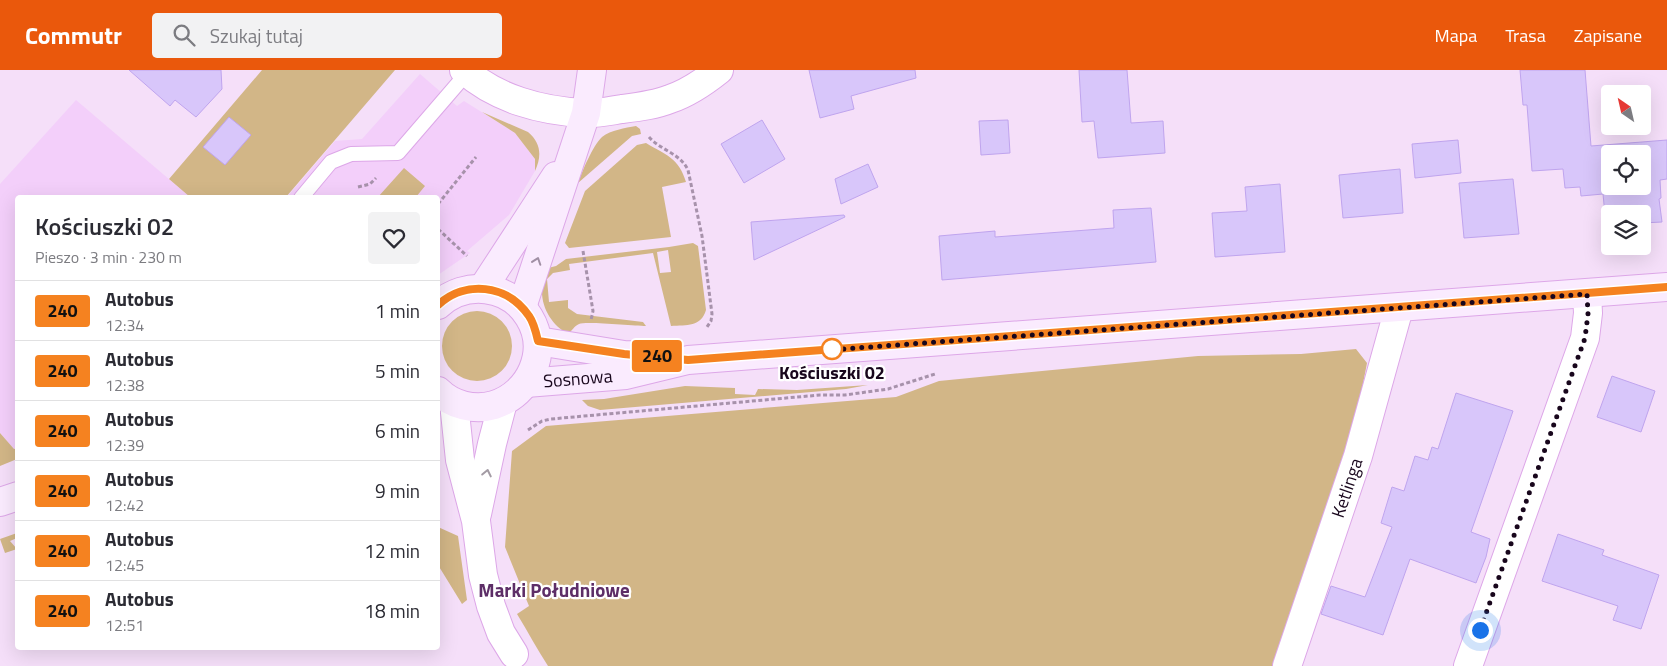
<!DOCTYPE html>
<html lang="pl">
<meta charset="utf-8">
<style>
:root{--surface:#fff;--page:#f2f2f3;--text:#2b2b33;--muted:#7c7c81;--line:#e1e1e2;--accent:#ea580c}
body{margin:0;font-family:"Titillium Web",sans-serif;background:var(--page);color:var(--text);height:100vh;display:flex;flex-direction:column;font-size:19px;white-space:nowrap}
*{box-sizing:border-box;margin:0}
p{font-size:16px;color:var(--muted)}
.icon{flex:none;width:28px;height:28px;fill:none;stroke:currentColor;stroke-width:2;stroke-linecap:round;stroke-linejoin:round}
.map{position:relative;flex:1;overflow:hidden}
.sheet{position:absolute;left:15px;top:125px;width:425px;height:455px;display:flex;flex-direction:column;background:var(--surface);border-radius:5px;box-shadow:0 5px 20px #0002}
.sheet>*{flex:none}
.badge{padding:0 10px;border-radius:4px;font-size:18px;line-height:32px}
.needle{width:32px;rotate:326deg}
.tools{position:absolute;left:1601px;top:15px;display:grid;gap:10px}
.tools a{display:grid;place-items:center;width:50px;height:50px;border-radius:5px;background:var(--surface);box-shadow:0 5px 20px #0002;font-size:25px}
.you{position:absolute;width:25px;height:25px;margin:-12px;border:4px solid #fff;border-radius:50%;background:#1a73e8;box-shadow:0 0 0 8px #1a73e833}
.map>.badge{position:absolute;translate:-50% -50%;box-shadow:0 0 0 2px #fff}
.round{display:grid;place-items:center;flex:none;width:52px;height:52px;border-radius:5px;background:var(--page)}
.headline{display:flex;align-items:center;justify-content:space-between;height:85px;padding:0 20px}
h1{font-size:24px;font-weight:600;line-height:38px}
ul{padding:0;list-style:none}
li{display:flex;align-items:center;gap:15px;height:60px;padding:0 20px;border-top:1px solid var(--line)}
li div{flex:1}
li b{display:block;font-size:19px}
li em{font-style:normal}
li .badge{min-width:55px;font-weight:700;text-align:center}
header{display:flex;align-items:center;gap:30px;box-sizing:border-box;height:70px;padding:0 25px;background:var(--accent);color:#fff}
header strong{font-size:24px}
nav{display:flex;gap:28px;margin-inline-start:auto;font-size:18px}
.search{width:350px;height:45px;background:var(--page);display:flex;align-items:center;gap:12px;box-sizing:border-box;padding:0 18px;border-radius:5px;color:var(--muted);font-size:19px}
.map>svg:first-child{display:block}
.built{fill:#f3cffa}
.green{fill:#d2b687;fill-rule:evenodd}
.building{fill:#d8c6fa;stroke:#bfa4ee;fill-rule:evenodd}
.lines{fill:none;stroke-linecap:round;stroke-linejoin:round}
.lane-casing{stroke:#dda7e8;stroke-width:16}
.street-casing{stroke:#dda7e8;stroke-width:30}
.secondary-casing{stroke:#dda7e8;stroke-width:30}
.path{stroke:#a792ab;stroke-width:3;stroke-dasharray:4 2.5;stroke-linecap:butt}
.lane{stroke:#fff;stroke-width:14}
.street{stroke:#fff;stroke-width:28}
.secondary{stroke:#faebfe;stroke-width:28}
.oneway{stroke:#a08fa4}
.oneway2{stroke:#a39ba4}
.line-casing{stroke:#fff;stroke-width:11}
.line{stroke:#f58220;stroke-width:8}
.walk{stroke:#18061c;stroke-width:5;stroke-dasharray:0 9}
.stop-dot{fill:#fff;stroke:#f58220;stroke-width:2.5}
.labels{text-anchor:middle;stroke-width:4.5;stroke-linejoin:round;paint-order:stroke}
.stop-label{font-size:18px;font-weight:bold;fill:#18061c;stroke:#fff}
.street-label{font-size:18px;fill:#18061c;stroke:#fff}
.neighbourhood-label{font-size:19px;font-weight:bold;fill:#5d2e67;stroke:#fff}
</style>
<header>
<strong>Commutr</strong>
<div class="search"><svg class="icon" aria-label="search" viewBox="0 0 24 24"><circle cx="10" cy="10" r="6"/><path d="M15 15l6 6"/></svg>Szukaj tutaj</div>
<nav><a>Mapa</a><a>Trasa</a><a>Zapisane</a></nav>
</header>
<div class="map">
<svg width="1667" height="596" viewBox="0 0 1667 596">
<rect width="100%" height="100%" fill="#f5dff9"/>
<path class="built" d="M 420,4 L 457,36 L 464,31 L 515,63 L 535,89 L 535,101 L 509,145 L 467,181 L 470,183 L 438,205 L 438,128 L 286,128 L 335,71 L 362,69 Z
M 76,30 L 190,127 L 18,128 L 17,378 L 14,379 L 0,363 L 0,114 Z"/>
<path class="green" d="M 262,0 L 395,0 L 286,127 L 190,127 L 169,109 Z
M 482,42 L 528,62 C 541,73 542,86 535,101 L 535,89 L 515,63 Z
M 636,56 L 640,59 L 641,64 L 632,66 L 578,113 C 583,100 592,77 602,67 C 611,60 625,58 636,56 Z
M 646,73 C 666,85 679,88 686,112 L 662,117 L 671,167 L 569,178 L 565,173 L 585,121 L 637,75 Z
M 404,98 L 425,116 L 416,127 L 378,127 Z
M 693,173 L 698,176 L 706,240 C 701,257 687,255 671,256 L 653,183 L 569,194 L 570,200 L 553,203 L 547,209 L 549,232 L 568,230 L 568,238 L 577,244 L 643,252 L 646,256 C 633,256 586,251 579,254 C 574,256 572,261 568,264 C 553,256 542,239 542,222 C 542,214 546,206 548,198 L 556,196 L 566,189 L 669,177 ZM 668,180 L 671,202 L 660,203 L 657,182 Z
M442 276a35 35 0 1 1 70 0a35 35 0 1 1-70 0Z
M 1356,279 L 1367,293 C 1348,398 1309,496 1273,596 L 548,596 C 537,579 528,562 517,544 L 529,536 L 505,477 L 512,381 L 546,356 L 896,327 L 939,311 L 1198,286 L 1301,284 Z
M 868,315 L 846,319 L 600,340 L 588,336 L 582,330 L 604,329 L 685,316 L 735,318 L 735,324 L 755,325 L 758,319 L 797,320 Z
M 0,363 L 14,379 L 18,378 L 17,389 L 0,396 Z
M 438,457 L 458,466 L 467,530 L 462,534 L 438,495 Z
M 17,463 L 17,468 L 10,471 L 17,479 L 5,483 L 0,469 Z"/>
<path class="building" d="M 129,0 L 221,0 L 222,19 L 196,47 L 175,30 L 170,36 Z
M 809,0 L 915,0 L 916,8 L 851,26 L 854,39 L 820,48 Z
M 1079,0 L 1127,0 L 1131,53 L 1163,51 L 1165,83 L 1098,88 L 1094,51 L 1082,52 Z
M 1520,0 L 1585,0 L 1591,76 L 1667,70 L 1667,109 L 1660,110 L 1661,128 L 1659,129 L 1662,152 L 1642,153 L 1642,144 L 1610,144 L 1610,154 L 1606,155 L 1603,124 L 1581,126 L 1580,117 L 1565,118 L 1563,99 L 1532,101 L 1527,35 L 1523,35 ZM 1610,84 L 1642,84 L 1642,116 L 1610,116 Z
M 229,47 L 251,65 L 225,95 L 203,77 Z
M 762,50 L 785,89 L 744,113 L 721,74 Z
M 1008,50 L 1010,83 L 981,85 L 979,51 Z
M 1458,70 L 1461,103 L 1415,108 L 1412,74 Z
M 868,94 L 878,117 L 841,134 L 835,109 Z
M 1400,99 L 1403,143 L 1343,148 L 1339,105 Z
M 1513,109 L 1519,164 L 1464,168 L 1459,113 Z
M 1280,114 L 1285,182 L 1215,187 L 1212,143 L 1247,141 L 1245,117 Z
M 1151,138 L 1156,192 L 942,210 L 939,166 L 995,161 L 995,167 L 1114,158 L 1113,140 Z
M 844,145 L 845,147 L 754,190 L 751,152 Z
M 1612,306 L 1655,321 L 1641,362 L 1597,347 Z
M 1456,323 L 1513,341 L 1471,462 L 1490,469 L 1486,487 L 1476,513 L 1410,489 L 1383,565 L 1321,544 L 1331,516 L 1365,527 L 1392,457 L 1381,453 L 1392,417 L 1404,421 L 1415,386 L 1428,390 L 1432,377 L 1438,379 Z
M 1558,464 L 1604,480 L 1602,485 L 1659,505 L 1641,559 L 1613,550 L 1618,536 L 1542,511 Z"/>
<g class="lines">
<g class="lane-casing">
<path id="lane" d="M 301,128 L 331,92 L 351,84 L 398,83 L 467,3"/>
</g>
<g class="street-casing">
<g id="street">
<path d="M 464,0 C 496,29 542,41 584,43 C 596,44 609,41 622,39 C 638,37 655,35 670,29 C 688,23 704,12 719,0"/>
<path d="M 454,333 L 460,390 L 476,451 L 483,505 L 491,536 L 501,563 L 514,584"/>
<path d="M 477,444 L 492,374 L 503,332"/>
<path id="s1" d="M 1287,596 L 1358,386 L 1399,238"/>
<path d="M 1468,596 L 1585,268 L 1588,243 L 1587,224"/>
</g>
</g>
<g class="secondary-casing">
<g id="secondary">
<path d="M 483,218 L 556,106"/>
<path d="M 438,235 C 465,210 509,214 529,247 C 550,281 530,324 494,335 C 474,341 452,335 438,321"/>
<path d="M 522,237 L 586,43 L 592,0"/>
<path d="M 538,271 L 624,285 L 664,287"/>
<path id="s2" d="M 526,313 L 626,305 L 688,290 L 1667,217"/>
<path d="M 0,432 L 18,426"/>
</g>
</g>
<path class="path" d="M 649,67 C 660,80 680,83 688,100 L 702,166 L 712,244 L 711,251 L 707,257
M 358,117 L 370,114 L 376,108
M 438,134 L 476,87
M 438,159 L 467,186
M 583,181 L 593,241 L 591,250
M 528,360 L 542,351 L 551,349 L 820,325 L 845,325 L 888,319 L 935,304"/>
<use href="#lane" class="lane"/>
<use href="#street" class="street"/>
<use href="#secondary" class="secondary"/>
</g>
<defs><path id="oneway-chevron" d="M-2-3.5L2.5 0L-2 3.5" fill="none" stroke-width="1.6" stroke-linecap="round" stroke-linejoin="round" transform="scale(1.25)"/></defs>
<use class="oneway" href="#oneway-chevron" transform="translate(537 191) rotate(-71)"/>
<use class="oneway2" href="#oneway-chevron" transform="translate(487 403) rotate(-78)"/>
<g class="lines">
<g class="line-casing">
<path id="line" d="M 438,235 C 465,210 507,214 529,246 C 534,253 536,262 538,271 L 624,284 L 688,290 L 1667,217"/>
</g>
<use href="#line" class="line"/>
<path class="walk" d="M 832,279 L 829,280 L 1587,224 L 1588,244 L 1585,268 L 1480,560"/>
</g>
<circle class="stop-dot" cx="832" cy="279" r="10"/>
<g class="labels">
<g class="stop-label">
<text x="832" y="309">Kościuszki 02</text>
</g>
<g class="street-label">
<text dy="6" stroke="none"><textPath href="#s2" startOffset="52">Sosnowa</textPath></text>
<text dy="6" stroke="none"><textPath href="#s1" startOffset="188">Ketlinga</textPath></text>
</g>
<g class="neighbourhood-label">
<text x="554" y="527">Marki Południowe</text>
</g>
</g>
</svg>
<div class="tools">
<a><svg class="needle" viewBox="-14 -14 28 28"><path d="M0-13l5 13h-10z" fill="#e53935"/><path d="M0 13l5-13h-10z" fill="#7c7c81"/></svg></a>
<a><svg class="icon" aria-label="locate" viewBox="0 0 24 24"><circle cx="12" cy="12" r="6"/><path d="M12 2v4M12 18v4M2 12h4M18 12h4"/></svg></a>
<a><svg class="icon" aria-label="layers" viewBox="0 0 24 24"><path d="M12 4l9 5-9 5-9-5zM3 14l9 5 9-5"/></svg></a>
</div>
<div class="you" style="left:1480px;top:560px"></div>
<b class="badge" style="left:657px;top:286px;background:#f58220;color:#111">240</b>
<section class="sheet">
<div class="headline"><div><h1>Kościuszki 02</h1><p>Pieszo · 3 min · 230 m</p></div><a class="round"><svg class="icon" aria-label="heart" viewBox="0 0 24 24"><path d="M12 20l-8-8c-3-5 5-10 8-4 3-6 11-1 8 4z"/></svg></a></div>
<ul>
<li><span class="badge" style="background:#f58220;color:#111">240</span><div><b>Autobus</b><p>12:34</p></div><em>1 min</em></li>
<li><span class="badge" style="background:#f58220;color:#111">240</span><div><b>Autobus</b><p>12:38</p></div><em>5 min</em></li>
<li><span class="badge" style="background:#f58220;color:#111">240</span><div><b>Autobus</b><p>12:39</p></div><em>6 min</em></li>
<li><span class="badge" style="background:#f58220;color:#111">240</span><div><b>Autobus</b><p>12:42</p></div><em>9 min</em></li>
<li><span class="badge" style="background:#f58220;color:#111">240</span><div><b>Autobus</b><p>12:45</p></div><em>12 min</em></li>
<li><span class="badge" style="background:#f58220;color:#111">240</span><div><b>Autobus</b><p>12:51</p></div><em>18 min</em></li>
</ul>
</section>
</div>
